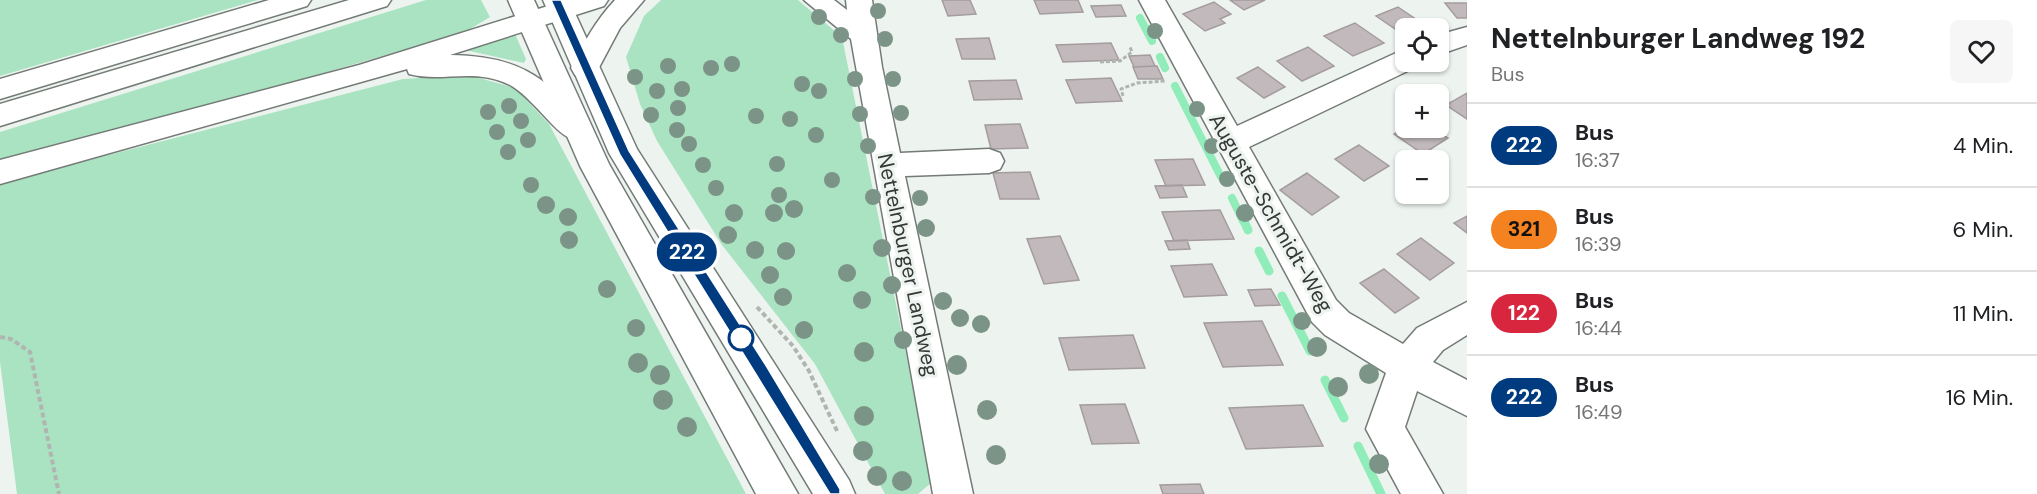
<!DOCTYPE html>
<html lang="de">
<meta charset="utf-8">
<style>
:root{--surface:#fff;--page:#f6f6f6;--text:#202124;--muted:#757577;--line:#e0e0e0}
body{margin:0;font-family:"DM Sans",sans-serif;background:var(--page);color:var(--text);height:100vh;display:flex;flex-direction:column;font-size:22px;white-space:nowrap}
*{box-sizing:border-box;margin:0}
p{font-size:20px;color:var(--muted)}
.icon{flex:none;width:33px;height:33px;fill:none;stroke:currentColor;stroke-width:2;stroke-linecap:round;stroke-linejoin:round}
.map{position:relative;flex:1;overflow:hidden}
.side{display:flex;flex-direction:column;background:var(--surface);width:570px}
.side>*{flex:none}
.badge{padding:0 12px;border-radius:20px;font-size:21px;line-height:39px}
.tools{position:absolute;left:1395px;top:18px;display:grid;gap:12px}
.tools a{display:grid;place-items:center;width:54px;height:54px;border-radius:9px;background:var(--surface);box-shadow:0 2px 4px #0004;font-size:30px}
.map>.badge{position:absolute;translate:-50% -50%;box-shadow:0 0 0 3px #fff}
.round{display:grid;place-items:center;flex:none;width:63px;height:63px;border-radius:9px;background:var(--page)}
.head{display:flex;align-items:center;justify-content:space-between;height:102px;padding:0 24px}
h1{font-size:28px;font-weight:700;line-height:45px}
ul{padding:0;list-style:none}
li{display:flex;align-items:center;gap:18px;height:84px;padding:0 24px;border-top:2px solid var(--line)}
li div{flex:1}
li b{display:block;font-size:22px}
li em{font-style:normal}
li .badge{min-width:66px;font-weight:700;text-align:center}
main{display:flex;flex:1;min-height:0}
.map>svg:first-child{display:block}
.green{fill:#aae3c1}
.lines{fill:none;stroke-linecap:round;stroke-linejoin:round}
.stream-far1{stroke:#90ecb9;stroke-width:8}
.stream{stroke:#90ecb9;stroke-width:9}
.building{fill:#c1b9bb;stroke:#a49c9e;stroke-width:1.5}
.minor-casing{stroke:#747b77;stroke-width:3}
.major-casing{stroke:#747b77;stroke-width:3}
.highway-casing{stroke:#747b77;stroke-width:3}
.path-far1{stroke:#b0b5b1;stroke-width:3;stroke-dasharray:4 2;stroke-linecap:butt}
.path{stroke:#b0b5b1;stroke-width:4;stroke-dasharray:5 3;stroke-linecap:butt}
.minor{fill:#fff;fill-rule:evenodd}
.major{fill:#fff;fill-rule:evenodd}
.highway{fill:#fff;fill-rule:evenodd}
.tree{fill:#7c9487}
.line{fill:#003b80;stroke:#fff;stroke-width:1.5}
.stop-dot{fill:#fff;stroke:#003b80;stroke-width:3}
.labels{text-anchor:middle;stroke-width:6;stroke-linejoin:round;paint-order:stroke}
.street-label{font-size:21px;fill:#353836;stroke:#edf4ef}
</style>
<main>
<div class="map">
<svg width="1467" height="494" viewBox="0 0 1467 494">
<rect width="100%" height="100%" fill="#edf4ef"/>
<path class="green" d="M 0,0 L 258,0 L 0,76 Z
M 426,0 L 481,0 L 490,17 L 465,32 L 265,90 L 0,160 L 0,132 Z
M 661,0 L 798,0 L 842,37 L 932,482 L 918,494 L 885,494 L 815,364 L 722,245 L 657,141 L 640,104 L 626,57 L 644,16 Z
M 515,34 L 526,59 L 524,63 L 465,50 Z
M 468,75 L 515,88 L 549,124 L 746,494 L 17,494 L 0,362 L 0,183 L 403,79 Z"/>
<g class="lines">
<path class="stream-far1" d="M 1140,18 L 1152,41
M 1160,57 L 1165,68
M 1175,86 L 1221,177
M 1232,198 L 1243,221"/>
<path class="stream" d="M 1243,219 L 1248,230
M 1259,251 L 1269,271
M 1282,296 L 1310,351
M 1325,380 L 1344,418
M 1358,446 L 1381,494"/>
</g>
<path class="building" d="M 942,0 L 970,0 L 976,14 L 948,16 Z
M 1034,0 L 1078,0 L 1083,12 L 1040,14 Z
M 1230,0 L 1265,0 L 1244,10 Z
M 1214,2 L 1231,14 L 1220,19 L 1225,23 L 1205,31 L 1183,14 Z
M 1445,3 L 1467,3 L 1467,18 L 1457,18 Z
M 1121,5 L 1126,16 L 1096,17 L 1091,6 Z
M 1398,7 L 1423,24 L 1406,28 L 1401,33 L 1376,16 Z
M 1355,23 L 1384,43 L 1353,56 L 1324,36 Z
M 989,38 L 995,59 L 962,59 L 956,39 Z
M 1111,43 L 1119,60 L 1063,62 L 1056,45 Z
M 1308,47 L 1334,66 L 1302,81 L 1277,61 Z
M 1150,55 L 1155,66 L 1134,67 L 1129,56 Z
M 1157,66 L 1163,79 L 1138,79 L 1133,67 Z
M 1258,67 L 1285,87 L 1264,98 L 1237,78 Z
M 1111,78 L 1122,101 L 1076,103 L 1066,80 Z
M 1016,80 L 1022,99 L 974,100 L 969,81 Z
M 1467,93 L 1467,119 L 1446,105 Z
M 1020,124 L 1028,148 L 991,149 L 985,125 Z
M 1406,127 L 1432,128 L 1448,138 L 1423,154 L 1394,134 Z
M 1359,145 L 1389,166 L 1364,181 L 1335,159 Z
M 1193,159 L 1205,185 L 1166,186 L 1155,160 Z
M 1030,172 L 1039,199 L 1000,199 L 993,173 Z
M 1307,173 L 1339,197 L 1312,215 L 1280,190 Z
M 1182,185 L 1187,197 L 1160,198 L 1155,186 Z
M 1220,210 L 1234,239 L 1174,241 L 1162,212 Z
M 1467,216 L 1467,233 L 1454,223 Z
M 1060,236 L 1079,280 L 1044,284 L 1027,239 Z
M 1421,238 L 1454,263 L 1430,280 L 1397,254 Z
M 1187,240 L 1190,249 L 1169,250 L 1165,241 Z
M 1212,264 L 1227,295 L 1184,297 L 1171,266 Z
M 1384,269 L 1419,298 L 1395,313 L 1360,283 Z
M 1271,289 L 1280,305 L 1255,306 L 1248,290 Z
M 1262,321 L 1283,365 L 1223,367 L 1204,323 Z
M 1133,335 L 1145,368 L 1069,370 L 1059,338 Z
M 1125,404 L 1139,443 L 1092,444 L 1080,405 Z
M 1303,405 L 1323,446 L 1246,449 L 1229,408 Z
M 1200,484 L 1204,494 L 1163,494 L 1160,485 Z"/>
<g class="lines">
<g class="minor-casing">
<path id="minor" d="M 804,0 L 834,0 L 847,10 L 846,0 L 872,0 L 882,67 L 900,153 L 989,149 L 1000,153 L 1004,161 L 1000,169 L 989,173 L 905,176 L 973,494 L 933,494 L 851,39 Z
M 1139,0 L 1165,0 L 1237,126 L 1396,53 L 1406,51 L 1406,62 L 1419,62 L 1416,67 L 1249,147 L 1336,300 L 1349,313 L 1403,344 L 1417,328 L 1467,302 L 1467,335 L 1443,350 L 1433,362 L 1467,380 L 1467,416 L 1417,391 L 1405,427 L 1443,494 L 1401,494 L 1366,429 L 1386,373 L 1325,335 L 1312,322 Z
M 1467,27 L 1467,45 L 1438,55 L 1438,35 Z"/>
</g>
<g class="major-casing">
<path id="major" d="M 508,0 L 534,0 L 609,164 L 798,494 L 756,494 L 580,166 Z
M 543,0 L 569,0 L 637,149 L 849,480 L 855,494 L 813,494 L 609,153 Z"/>
</g>
<g class="highway-casing">
<path id="highway" d="M 269,0 L 311,0 L 307,6 L 0,99 L 0,79 Z
M 349,0 L 391,0 L 387,6 L 0,126 L 0,104 Z
M 567,0 L 608,0 L 604,6 L 450,55 C 518,56 541,75 587,121 L 592,129 L 587,137 C 581,139 576,140 570,138 C 554,132 532,97 510,85 C 474,67 442,83 409,74 L 407,69 L 0,184 L 0,160 L 359,65 Z
M 615,0 L 644,0 L 620,28 L 595,75 L 585,78 L 575,75 L 571,68 C 583,44 596,20 615,0 Z"/>
</g>
<path class="path-far1" d="M 1100,62 L 1120,61 L 1132,52 L 1130,47
M 1123,96 L 1121,89 L 1137,83 L 1166,81"/>
<path class="path" d="M 757,307 L 793,346 L 809,371 L 837,431
M 0,337 L 11,339 L 30,352 L 59,494"/>
<use href="#minor" class="minor"/>
<use href="#major" class="major"/>
<use href="#highway" class="highway"/>
</g>
<g class="tree">
<circle cx="878" cy="11" r="8"/>
<circle cx="819" cy="17" r="8"/>
<circle cx="1155" cy="31" r="8"/>
<circle cx="841" cy="35" r="8"/>
<circle cx="885" cy="39" r="8"/>
<circle cx="732" cy="64" r="8"/>
<circle cx="668" cy="66" r="8"/>
<circle cx="711" cy="68" r="8"/>
<circle cx="635" cy="77" r="8"/>
<circle cx="855" cy="79" r="8"/>
<circle cx="893" cy="79" r="8"/>
<circle cx="802" cy="84" r="8"/>
<circle cx="682" cy="89" r="8"/>
<circle cx="657" cy="91" r="8"/>
<circle cx="819" cy="91" r="8"/>
<circle cx="509" cy="106" r="8"/>
<circle cx="678" cy="108" r="8"/>
<circle cx="1197" cy="109" r="8"/>
<circle cx="488" cy="112" r="8"/>
<circle cx="901" cy="113" r="8"/>
<circle cx="860" cy="114" r="8"/>
<circle cx="651" cy="115" r="8"/>
<circle cx="756" cy="116" r="8"/>
<circle cx="790" cy="119" r="8"/>
<circle cx="521" cy="121" r="8"/>
<circle cx="677" cy="130" r="8"/>
<circle cx="497" cy="132" r="8"/>
<circle cx="816" cy="135" r="8"/>
<circle cx="528" cy="140" r="8"/>
<circle cx="689" cy="144" r="8"/>
<circle cx="868" cy="146" r="8"/>
<circle cx="1212" cy="146" r="8"/>
<circle cx="508" cy="152" r="8"/>
<circle cx="777" cy="164" r="8"/>
<circle cx="703" cy="165" r="8"/>
<circle cx="1227" cy="179" r="8"/>
<circle cx="832" cy="180" r="8"/>
<circle cx="531" cy="185" r="8"/>
<circle cx="716" cy="188" r="8"/>
<circle cx="779" cy="195" r="8"/>
<circle cx="873" cy="197" r="8"/>
<circle cx="920" cy="198" r="8"/>
<circle cx="546" cy="205" r="9"/>
<circle cx="794" cy="209" r="9"/>
<circle cx="734" cy="213" r="9"/>
<circle cx="774" cy="213" r="9"/>
<circle cx="1245" cy="213" r="9"/>
<circle cx="568" cy="217" r="9"/>
<circle cx="926" cy="228" r="9"/>
<circle cx="728" cy="235" r="9"/>
<circle cx="569" cy="240" r="9"/>
<circle cx="882" cy="248" r="9"/>
<circle cx="755" cy="250" r="9"/>
<circle cx="786" cy="251" r="9"/>
<circle cx="847" cy="273" r="9"/>
<circle cx="770" cy="275" r="9"/>
<circle cx="892" cy="285" r="9"/>
<circle cx="607" cy="289" r="9"/>
<circle cx="783" cy="297" r="9"/>
<circle cx="862" cy="300" r="9"/>
<circle cx="943" cy="301" r="9"/>
<circle cx="960" cy="318" r="9"/>
<circle cx="1302" cy="321" r="9"/>
<circle cx="981" cy="324" r="9"/>
<circle cx="636" cy="328" r="9"/>
<circle cx="804" cy="330" r="9"/>
<circle cx="903" cy="340" r="9"/>
<circle cx="1317" cy="347" r="10"/>
<circle cx="864" cy="352" r="10"/>
<circle cx="638" cy="363" r="10"/>
<circle cx="957" cy="365" r="10"/>
<circle cx="1369" cy="374" r="10"/>
<circle cx="660" cy="375" r="10"/>
<circle cx="1338" cy="387" r="10"/>
<circle cx="663" cy="400" r="10"/>
<circle cx="987" cy="410" r="10"/>
<circle cx="864" cy="416" r="10"/>
<circle cx="687" cy="427" r="10"/>
<circle cx="863" cy="451" r="10"/>
<circle cx="996" cy="455" r="10"/>
<circle cx="1379" cy="464" r="10"/>
<circle cx="877" cy="476" r="10"/>
<circle cx="902" cy="481" r="10"/>
</g>
<path class="line" d="M 551,0 L 561,0 L 629,151 L 767,367 L 840,489 L 840,494 L 830,494 L 757,376 L 620,155 Z"/>
<circle class="stop-dot" cx="741" cy="338" r="12"/>
<g class="labels">
<g class="street-label">
<text transform="translate(1271 213) rotate(60)" y="7">Auguste-Schmidt-Weg</text>
<text transform="translate(908 265) rotate(78)" y="7">Nettelnburger Landweg</text>
</g>
</g>
</svg>
<div class="tools">
<a><svg class="icon" aria-label="locate" viewBox="0 0 24 24"><circle cx="12" cy="12" r="6"/><path d="M12 2v4M12 18v4M2 12h4M18 12h4"/></svg></a>
<a>+</a>
<a>−</a>
</div>
<b class="badge" style="left:687px;top:252px;background:#003b80;color:#fff">222</b>
</div>
<section class="side">
<div class="head"><div><h1>Nettelnburger Landweg 192</h1><p>Bus</p></div><a class="round"><svg class="icon" aria-label="heart" viewBox="0 0 24 24"><path d="M12 20l-8-8c-3-5 5-10 8-4 3-6 11-1 8 4z"/></svg></a></div>
<ul>
<li><span class="badge" style="background:#003b80;color:#fff">222</span><div><b>Bus</b><p>16:37</p></div><em>4 Min.</em></li>
<li><span class="badge" style="background:#f58220;color:#111">321</span><div><b>Bus</b><p>16:39</p></div><em>6 Min.</em></li>
<li><span class="badge" style="background:#d7263d;color:#fff">122</span><div><b>Bus</b><p>16:44</p></div><em>11 Min.</em></li>
<li><span class="badge" style="background:#003b80;color:#fff">222</span><div><b>Bus</b><p>16:49</p></div><em>16 Min.</em></li>
</ul>
</section>
</main>
